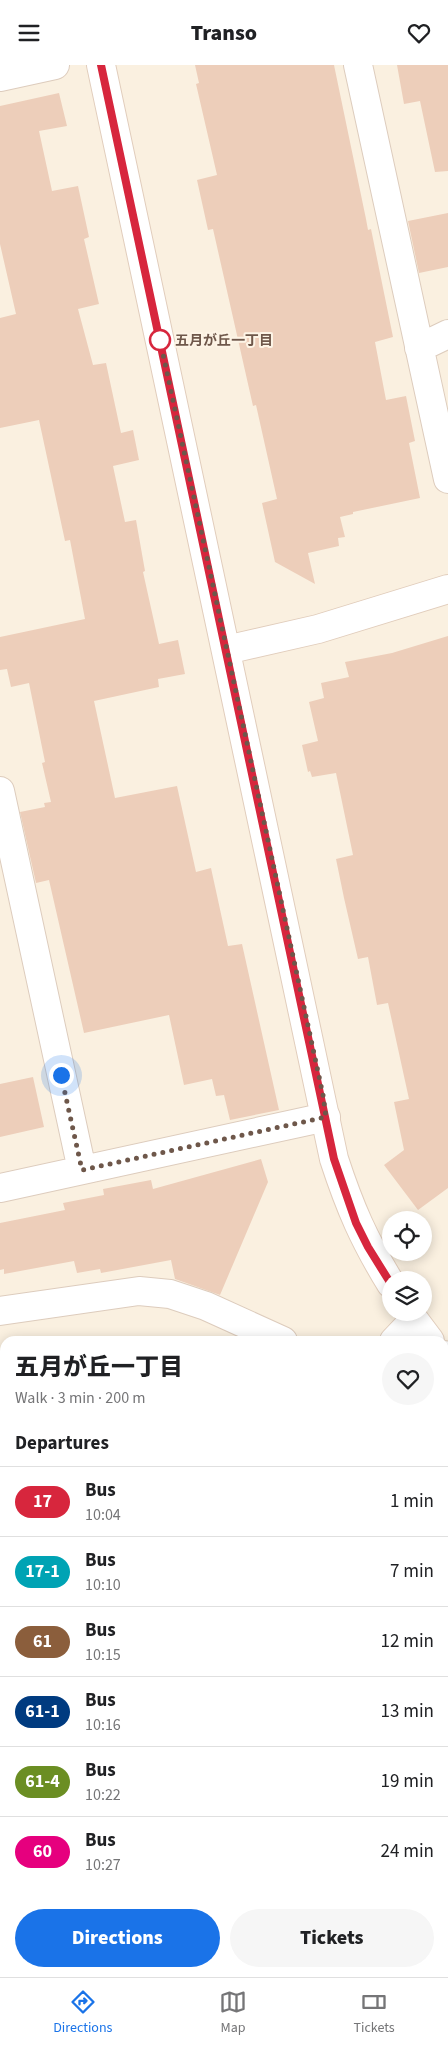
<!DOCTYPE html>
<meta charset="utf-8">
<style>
:root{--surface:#fff;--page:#f6f6f6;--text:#202124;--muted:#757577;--line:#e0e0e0;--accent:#1a73e8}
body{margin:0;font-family:"Source Sans 3","Noto Sans JP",sans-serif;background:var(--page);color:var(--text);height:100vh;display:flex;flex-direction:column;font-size:19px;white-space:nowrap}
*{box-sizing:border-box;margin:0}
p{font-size:16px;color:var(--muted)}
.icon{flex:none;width:28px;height:28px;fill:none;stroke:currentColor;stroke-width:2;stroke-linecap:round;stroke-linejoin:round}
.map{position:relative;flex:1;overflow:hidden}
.side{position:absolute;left:0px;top:1271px;width:449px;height:641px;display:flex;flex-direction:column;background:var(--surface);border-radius:15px 15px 0 0;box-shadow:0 2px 12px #0003}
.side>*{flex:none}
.badge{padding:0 10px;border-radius:16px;font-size:18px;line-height:32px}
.tools{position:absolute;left:382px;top:1146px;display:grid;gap:10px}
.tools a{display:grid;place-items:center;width:50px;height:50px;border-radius:50%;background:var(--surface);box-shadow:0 2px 12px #0003;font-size:25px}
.you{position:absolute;width:25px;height:25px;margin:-12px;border:4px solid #fff;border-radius:50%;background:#1a73e8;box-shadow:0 0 0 8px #1a73e833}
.map>.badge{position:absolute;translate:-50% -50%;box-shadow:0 0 0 2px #fff}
h2{padding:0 15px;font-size:19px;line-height:45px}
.round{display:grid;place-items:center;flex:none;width:52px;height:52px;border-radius:26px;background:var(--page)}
.head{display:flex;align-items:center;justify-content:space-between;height:85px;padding:0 15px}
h1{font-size:24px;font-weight:800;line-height:38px}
.button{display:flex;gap:10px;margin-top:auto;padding:10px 15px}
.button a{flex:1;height:58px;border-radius:30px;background:var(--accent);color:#fff;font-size:20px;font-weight:800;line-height:58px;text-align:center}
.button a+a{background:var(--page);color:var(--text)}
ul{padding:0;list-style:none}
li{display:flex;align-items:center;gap:15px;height:70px;padding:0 15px;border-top:1px solid var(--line)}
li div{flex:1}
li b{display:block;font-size:19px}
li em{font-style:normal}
li .badge{min-width:55px;font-weight:700;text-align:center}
header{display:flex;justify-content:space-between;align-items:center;height:65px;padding:0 15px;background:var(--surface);font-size:22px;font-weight:800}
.tab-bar{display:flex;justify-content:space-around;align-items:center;height:70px;border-top:1px solid var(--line);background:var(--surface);font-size:14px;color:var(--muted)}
.tab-bar a{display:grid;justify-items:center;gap:2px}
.tab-bar .selected{color:var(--accent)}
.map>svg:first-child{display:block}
.grass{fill:url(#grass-dots)}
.forest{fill:url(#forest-crowns)}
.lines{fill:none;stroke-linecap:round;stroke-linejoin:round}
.stream{stroke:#9ecad2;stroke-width:11}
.building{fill:#edceba}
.street-casing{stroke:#ddccbd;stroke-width:30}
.secondary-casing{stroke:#e1cdbc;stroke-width:30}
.street{stroke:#fff;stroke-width:28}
.secondary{stroke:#fff;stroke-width:28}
.line-casing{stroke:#fff;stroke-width:11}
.line{stroke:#d7263d;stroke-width:8}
.walk{stroke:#6e574a;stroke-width:5;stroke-dasharray:0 9}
.stop-dot{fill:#fff;stroke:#d7263d;stroke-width:2.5}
.labels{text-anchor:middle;stroke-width:4;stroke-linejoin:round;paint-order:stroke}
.stop-label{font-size:14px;font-weight:bold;fill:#6e574a;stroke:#fdf4e6;text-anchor:start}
</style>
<header><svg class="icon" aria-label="menu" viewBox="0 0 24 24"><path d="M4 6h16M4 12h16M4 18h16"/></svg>Transo<svg class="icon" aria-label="heart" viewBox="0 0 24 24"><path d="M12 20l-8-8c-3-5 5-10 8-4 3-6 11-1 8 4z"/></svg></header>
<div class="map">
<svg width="448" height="1912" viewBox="0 0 448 1912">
<defs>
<pattern id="grass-dots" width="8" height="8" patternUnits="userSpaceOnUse" patternTransform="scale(1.25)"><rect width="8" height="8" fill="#d0e5c1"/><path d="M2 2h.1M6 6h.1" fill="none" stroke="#adbc9f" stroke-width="1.8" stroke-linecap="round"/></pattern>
<pattern id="forest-crowns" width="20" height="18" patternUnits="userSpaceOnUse" patternTransform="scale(1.25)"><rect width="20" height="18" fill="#d0e5c1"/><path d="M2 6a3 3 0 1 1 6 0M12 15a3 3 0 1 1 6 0" fill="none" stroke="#adbc9f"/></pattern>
</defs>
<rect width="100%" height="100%" fill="#faf0e0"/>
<path class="grass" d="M 0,1595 L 5,1597 L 5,1709 L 0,1708 Z"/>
<path class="forest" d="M 444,1700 L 448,1700 L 448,1912 L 16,1912 L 16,1908 L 444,1908 Z
M 0,1737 L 5,1738 L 5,1888 L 0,1885 Z"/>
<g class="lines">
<path class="stream" d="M 0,1588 L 5,1590
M 444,1625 L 448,1628"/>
</g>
<path class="building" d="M 195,0 L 334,0 L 366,154 L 368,165 L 371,164 L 393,272 L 375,277 L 386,335 L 406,331 L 415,376 L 409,378 L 420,433 L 353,447 L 353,449 L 340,452 L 345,472 L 338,473 L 339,481 L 308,488 L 315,519 L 275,497 L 262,438 L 277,434 L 256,340 L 253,341 L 213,164 L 208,165 L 197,115 L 217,110 L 196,19 L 199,18 Z
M 397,0 L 448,0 L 448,106 L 435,107 L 420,36 L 404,39 Z
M 59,28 L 67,61 L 39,66 L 52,126 L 78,121 L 89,172 L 84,174 L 99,239 L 78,244 L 93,300 L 106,298 L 121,368 L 133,365 L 139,395 L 113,401 L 125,457 L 136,455 L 145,506 L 143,507 L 159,579 L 178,575 L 185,609 L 158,614 L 159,622 L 94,636 L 115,733 L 177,721 L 196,807 L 211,803 L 228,881 L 242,879 L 279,1045 L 230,1055 L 224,1030 L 216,1031 L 212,1014 L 184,1020 L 169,950 L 84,968 L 49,815 L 36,818 L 20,747 L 45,742 L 44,738 L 51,737 L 42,698 L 45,697 L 29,618 L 11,622 L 7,604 L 0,605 L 0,572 L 85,554 L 70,475 L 65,476 L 39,355 L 0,363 L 0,253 L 16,249 L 0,179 L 0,41 Z
M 448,148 L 448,202 L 419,208 L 408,156 Z
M 448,571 L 448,1123 L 418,1145 L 384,1100 L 404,1085 L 394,1037 L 409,1034 L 388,938 L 377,940 L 368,892 L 358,894 L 344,833 L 336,794 L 353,790 L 336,708 L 312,712 L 310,706 L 308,707 L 302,680 L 318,676 L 309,637 L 324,633 L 321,618 L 349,612 L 345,597 L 392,588 Z
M 33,1012 L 44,1062 L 0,1072 L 0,1019 Z
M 261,1094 L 268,1117 L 220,1230 L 175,1214 L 171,1195 L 101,1208 L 100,1204 L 77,1208 L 74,1196 L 4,1209 L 4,1204 L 0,1205 L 0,1158 L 65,1145 L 63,1138 L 104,1130 L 103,1124 L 151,1115 L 153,1124 Z"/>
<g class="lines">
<g class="street-casing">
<path id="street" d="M 358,0 L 448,414
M 0,12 L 55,0
M 419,283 L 448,269
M 0,726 L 82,1105
M 0,1123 L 326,1052
M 0,1246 L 139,1226 L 170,1229 L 206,1241 L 283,1276"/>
</g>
<g class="secondary-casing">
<path id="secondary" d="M 101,0 L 334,1094 C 350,1143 364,1175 391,1219
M 226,585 L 318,564 L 448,524
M 409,1248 L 430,1276
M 394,1276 L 414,1255
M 444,1290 L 448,1294
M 444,1516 L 448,1523
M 444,1669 L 448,1665
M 0,1720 L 5,1720"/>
</g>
<use href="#street" class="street"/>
<use href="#secondary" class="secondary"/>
</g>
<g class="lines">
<g class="line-casing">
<path id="line" d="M 101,0 L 334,1094 L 356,1158 L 368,1182 L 391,1219"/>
</g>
<use href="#line" class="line"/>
<path class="walk" d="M 61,1010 L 82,1105 L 326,1052 L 323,1030 L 160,275"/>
</g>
<circle class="stop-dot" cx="160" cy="275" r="10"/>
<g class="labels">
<g class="stop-label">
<text x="175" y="280">五月が丘一丁目</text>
</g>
</g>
</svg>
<div class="tools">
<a><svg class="icon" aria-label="locate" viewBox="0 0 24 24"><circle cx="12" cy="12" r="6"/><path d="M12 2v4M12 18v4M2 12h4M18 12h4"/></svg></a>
<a><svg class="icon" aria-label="layers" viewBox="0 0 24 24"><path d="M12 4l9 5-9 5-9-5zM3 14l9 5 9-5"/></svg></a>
</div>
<div class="you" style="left:61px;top:1010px"></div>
<section class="side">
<div class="head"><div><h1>五月が丘一丁目</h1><p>Walk · 3 min · 200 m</p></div><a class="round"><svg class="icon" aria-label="heart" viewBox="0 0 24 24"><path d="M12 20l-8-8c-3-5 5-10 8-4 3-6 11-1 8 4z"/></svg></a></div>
<h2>Departures</h2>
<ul>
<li><span class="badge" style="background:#d7263d;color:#fff">17</span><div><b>Bus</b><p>10:04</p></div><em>1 min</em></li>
<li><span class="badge" style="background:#00a3b4;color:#fff">17-1</span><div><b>Bus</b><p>10:10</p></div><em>7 min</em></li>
<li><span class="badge" style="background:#8b5e3c;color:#fff">61</span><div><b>Bus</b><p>10:15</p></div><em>12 min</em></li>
<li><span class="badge" style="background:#003b80;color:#fff">61-1</span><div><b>Bus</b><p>10:16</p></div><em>13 min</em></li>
<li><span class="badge" style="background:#6b8e23;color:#fff">61-4</span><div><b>Bus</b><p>10:22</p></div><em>19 min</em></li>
<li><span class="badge" style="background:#e6007e;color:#fff">60</span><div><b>Bus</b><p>10:27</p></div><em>24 min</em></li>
</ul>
<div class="button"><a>Directions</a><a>Tickets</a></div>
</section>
</div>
<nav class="tab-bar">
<a class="selected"><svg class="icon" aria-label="directions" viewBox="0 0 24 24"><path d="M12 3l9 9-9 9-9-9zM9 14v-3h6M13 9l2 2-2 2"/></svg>Directions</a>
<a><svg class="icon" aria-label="map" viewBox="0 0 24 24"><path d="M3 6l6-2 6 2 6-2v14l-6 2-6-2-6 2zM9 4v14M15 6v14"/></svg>Map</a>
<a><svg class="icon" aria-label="tickets" viewBox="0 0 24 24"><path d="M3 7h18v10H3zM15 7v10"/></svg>Tickets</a>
</nav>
